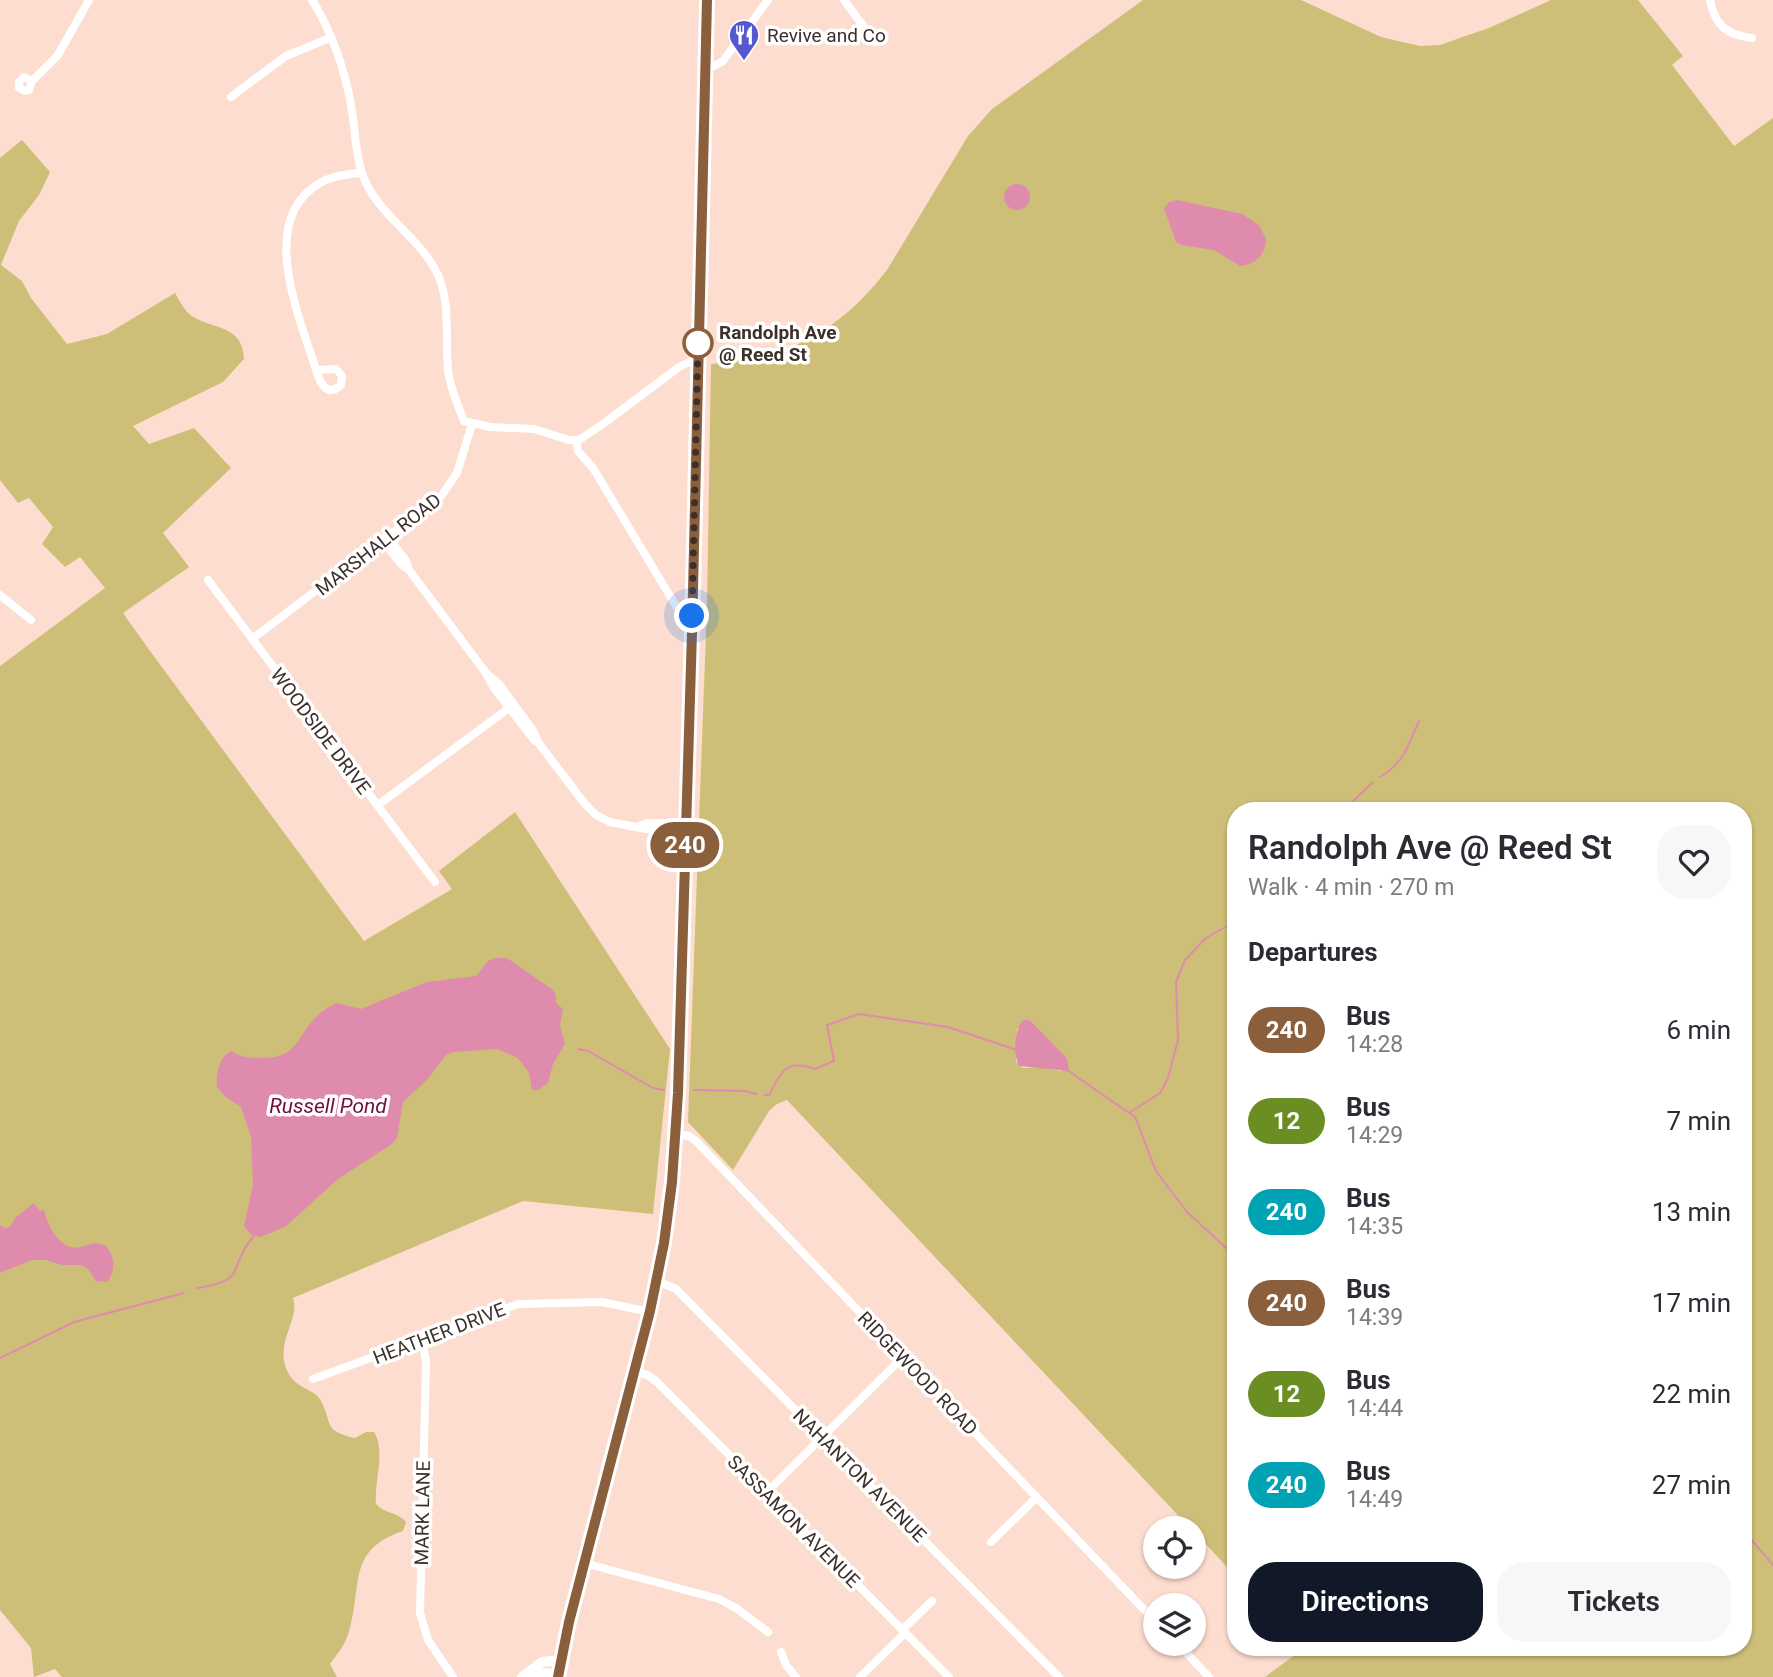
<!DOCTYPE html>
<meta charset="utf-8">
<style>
:root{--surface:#fff;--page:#f7f7f7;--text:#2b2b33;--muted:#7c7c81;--accent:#111827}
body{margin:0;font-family:Roboto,sans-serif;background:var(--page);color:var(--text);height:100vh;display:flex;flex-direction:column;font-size:26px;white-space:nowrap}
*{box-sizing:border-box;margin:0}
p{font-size:23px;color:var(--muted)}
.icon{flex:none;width:38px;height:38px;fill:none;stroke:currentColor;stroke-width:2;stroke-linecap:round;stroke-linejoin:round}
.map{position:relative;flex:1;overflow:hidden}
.drawer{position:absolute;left:1227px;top:802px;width:525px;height:854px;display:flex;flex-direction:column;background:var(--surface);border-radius:28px;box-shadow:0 2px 5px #0004}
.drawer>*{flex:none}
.badge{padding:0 14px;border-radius:23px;font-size:24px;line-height:46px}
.tools{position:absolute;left:1143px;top:1516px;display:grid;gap:14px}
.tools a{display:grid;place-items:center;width:63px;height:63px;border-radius:50%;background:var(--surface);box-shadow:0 2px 5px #0004;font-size:35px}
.you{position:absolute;width:35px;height:35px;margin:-18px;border:5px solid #fff;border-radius:50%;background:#1a73e8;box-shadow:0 0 0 10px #1a73e833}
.map>.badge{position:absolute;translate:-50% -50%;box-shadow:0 0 0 4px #fff}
h2{padding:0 21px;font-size:26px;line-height:63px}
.round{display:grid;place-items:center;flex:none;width:74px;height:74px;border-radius:28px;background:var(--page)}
.overview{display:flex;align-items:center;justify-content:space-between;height:119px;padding:0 21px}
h1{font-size:33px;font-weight:600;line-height:52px}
.primary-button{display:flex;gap:14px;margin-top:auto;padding:14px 21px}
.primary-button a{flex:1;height:80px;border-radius:28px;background:var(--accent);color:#fff;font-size:28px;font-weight:600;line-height:80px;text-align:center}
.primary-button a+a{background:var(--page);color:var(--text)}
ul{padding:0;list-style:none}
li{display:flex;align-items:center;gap:21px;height:91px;padding:0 21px}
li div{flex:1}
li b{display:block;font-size:26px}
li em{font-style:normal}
li .badge{min-width:77px;font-weight:700;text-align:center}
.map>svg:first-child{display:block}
.green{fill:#cebf78;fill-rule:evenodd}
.water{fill:#df8bad}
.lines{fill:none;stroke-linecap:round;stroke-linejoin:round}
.stream{stroke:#df8bad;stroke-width:2}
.street{stroke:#fff;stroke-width:8}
.secondary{stroke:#fff;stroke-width:10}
.primary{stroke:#fff;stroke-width:12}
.line-casing{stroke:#fff;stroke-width:16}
.line{stroke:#8b5e3c;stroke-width:10}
.walk{stroke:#3c302a;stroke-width:7;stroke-dasharray:0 12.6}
.stop-dot{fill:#fff;stroke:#8b5e3c;stroke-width:3.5}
.labels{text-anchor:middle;stroke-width:7;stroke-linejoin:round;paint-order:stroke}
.poi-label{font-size:19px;fill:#3c302a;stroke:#fff;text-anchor:start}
.stop-label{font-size:19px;font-weight:bold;fill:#3c302a;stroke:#fff;text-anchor:start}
.street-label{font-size:19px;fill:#3c302a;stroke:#fff}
.water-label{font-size:21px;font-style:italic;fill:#720d44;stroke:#fff}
</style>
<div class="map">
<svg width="1773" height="1677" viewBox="0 0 1773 1677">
<rect width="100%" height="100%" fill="#fdddcf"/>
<path class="green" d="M 1143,0 L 1301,0 L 1381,37 L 1420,46 L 1440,45 L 1454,40 L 1489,28 L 1551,0 L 1638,0 L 1683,56 L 1672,65 L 1734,146 L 1773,118 L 1773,1677 L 1265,1677 L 1303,1649 L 1302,1647 L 1743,1647 L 1743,810 L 1236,810 L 1235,1576 L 1194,1531 L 1194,1528 L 1190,1528 L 787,1100 L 777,1104 L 769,1111 L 733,1170 L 688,1122 L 707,605 L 711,364 C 787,360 841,330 887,270 L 968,136 L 992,109 ZM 1030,1020 L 1067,1058 L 1061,1071 L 1040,1067 L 1023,1068 L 1016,1062 L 1017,1029 Z
M 22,140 L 50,172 L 39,195 L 19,221 L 1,265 L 22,281 L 31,298 L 67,344 L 107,334 L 175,293 C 179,300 185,312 192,316 C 214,330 242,324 244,359 L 223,382 L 133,426 L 149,444 L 194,428 L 231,468 L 163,533 L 189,567 L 123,613 L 150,651 L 364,941 L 452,889 L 439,871 L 515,812 L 670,1049 L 653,1214 L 523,1201 L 293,1298 C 300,1320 276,1340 286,1368 C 294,1390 315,1388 321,1401 C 333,1423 322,1431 355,1438 L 366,1432 L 374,1432 C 386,1451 374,1482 376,1504 C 385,1514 398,1512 406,1522 L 403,1531 C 346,1550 363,1586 349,1631 C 346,1644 337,1654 330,1664 L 337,1677 L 62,1677 L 55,1669 L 34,1677 L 31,1648 L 0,1610 L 0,666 L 105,588 L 80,557 L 65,567 L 42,544 L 53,527 L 29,498 L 18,503 L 0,480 L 0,158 Z"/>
<path class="water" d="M1004 197a13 13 0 1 1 26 0a13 13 0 1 1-26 0Z
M 1177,200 L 1242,214 L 1259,225 L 1266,239 C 1265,255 1257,264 1240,266 L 1214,250 L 1181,245 L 1176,242 L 1164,208 L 1169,202 Z
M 495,958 L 507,958 L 552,989 L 556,995 L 556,1003 L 563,1009 L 560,1025 L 565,1044 L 553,1064 L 548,1083 L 538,1090 L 532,1090 L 529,1073 L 518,1058 L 497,1049 L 454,1052 L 446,1055 L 427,1080 L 403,1102 L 397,1138 L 392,1144 L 338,1179 L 285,1227 L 260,1237 L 251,1235 L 244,1226 L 253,1185 L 251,1137 L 241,1107 L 227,1098 L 217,1087 C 216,1074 219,1056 232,1051 C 240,1057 248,1058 258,1058 C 300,1059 294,1038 318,1015 C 323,1010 330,1006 337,1003 L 361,1009 L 427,982 L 476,976 L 488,961 Z
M 1023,1020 L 1030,1020 L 1067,1058 L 1069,1071 L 1019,1066 C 1013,1055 1014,1030 1023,1020 Z
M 34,1203 L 40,1211 L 44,1210 C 47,1223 57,1244 71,1247 C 85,1250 90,1238 106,1246 C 115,1257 116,1271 107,1282 L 96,1281 L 88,1269 L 81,1265 L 62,1265 L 45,1260 L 32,1260 L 0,1273 L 0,1225 L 5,1228 L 10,1227 L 16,1217 Z"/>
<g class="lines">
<path class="stream" d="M 1380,777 C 1404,763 1408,746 1419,721
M 1344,810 L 1373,782
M 578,1049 L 588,1051 L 653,1088 L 664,1090
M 1067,1070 L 1135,1117 L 1156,1171 L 1187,1212 L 1236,1257
M 694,1090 L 745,1091 L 756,1094
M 765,1095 L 769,1095 C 782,1071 785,1059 815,1069 L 834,1061 L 827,1025 L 859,1014 L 948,1027 L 1017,1050
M 1129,1113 L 1160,1093 L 1168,1078 L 1178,1040 L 1176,982 L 1185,960 L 1206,938 L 1236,921
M 197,1288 C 250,1280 226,1269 253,1237
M 0,1358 L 74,1322 L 184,1293
M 1743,1530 L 1773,1565"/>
<path class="street" d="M 312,0 C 331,30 345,70 351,105 C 355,127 355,152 362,173 C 376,215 420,236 438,275 C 451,305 445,339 448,370 C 450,388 458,405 464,421 L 490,427 L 534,429 L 569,440 L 579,440 L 603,424 L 679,367 L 698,358
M 844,0 L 875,42
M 1710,0 C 1715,26 1727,35 1752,38
M 705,66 L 714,66 L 723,61 L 768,0
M 32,81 L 24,77 L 19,82 L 19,88 L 25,91 L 29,90 L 32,81 L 58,55 L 89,0
M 231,97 L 286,56 L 330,38
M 316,370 L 336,369 L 342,376 L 341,385 C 327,398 320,383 316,370 C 300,318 256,219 320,183 C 333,175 348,175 362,172
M 576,441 L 578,451 L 593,468 L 676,606 L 684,614 L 692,616
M 388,537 L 406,561 L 409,570 L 486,673 L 494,688 L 535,741
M 383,541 L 401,564 L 409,570
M 208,580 L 435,882
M 0,595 L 31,620
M 252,639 L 442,495 L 457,473 L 472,424
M 486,673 L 499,684 L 532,729 L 540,745 L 585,804 L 596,815 L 610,822 L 646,829 L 686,830
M 378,805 L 513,705
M 639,826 L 647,823 L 686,824
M 676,1134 L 689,1136 L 696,1141 L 1155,1621
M 657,1281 L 676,1289 L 1059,1677
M 422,1340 L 426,1361 L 420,1613 L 428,1640 L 453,1677
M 635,1370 L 649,1376 L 657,1382 L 949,1677
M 313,1379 L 518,1304 L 602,1302 L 650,1312
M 766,1493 L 902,1358
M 991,1542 L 1037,1497
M 584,1563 L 719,1599 L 736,1608 L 768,1632
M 902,1630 L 932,1601
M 1177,1643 L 1209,1677
M 781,1652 L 786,1665 L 796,1677
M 860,1677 L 905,1633"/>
<path class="secondary" d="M 522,1677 L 542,1662 L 560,1660
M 526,1677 L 541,1673 L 559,1674"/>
<path class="primary" d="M 558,1677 L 566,1632 L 650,1312 L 666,1231 L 673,1170 L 678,1093 L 692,633 L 707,0"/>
</g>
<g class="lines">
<g class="line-casing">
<path id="line" d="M 558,1677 L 569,1622 L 650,1311 L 664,1243 L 672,1182 L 678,1093 L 692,632 L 707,0"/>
</g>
<use href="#line" class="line"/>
<path class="walk" d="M 692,616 L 698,343"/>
</g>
<defs>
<g id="restaurant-pin" transform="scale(1.575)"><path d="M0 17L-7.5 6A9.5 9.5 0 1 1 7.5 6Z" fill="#5558cf" stroke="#fff"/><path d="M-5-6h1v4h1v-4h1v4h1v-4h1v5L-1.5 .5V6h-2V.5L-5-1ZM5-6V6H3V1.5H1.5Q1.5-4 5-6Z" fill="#fff"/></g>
</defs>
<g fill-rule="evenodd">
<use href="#restaurant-pin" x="744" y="35"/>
</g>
<circle class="stop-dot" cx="698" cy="343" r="14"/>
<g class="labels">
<g class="poi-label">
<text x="767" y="42">Revive and Co</text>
</g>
<g class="stop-label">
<text x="719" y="339">Randolph Ave<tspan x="719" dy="22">@ Reed St</tspan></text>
</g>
<g class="street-label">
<text transform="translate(378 544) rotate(-38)" y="7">MARSHALL ROAD</text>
<text transform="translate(321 731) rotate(53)" y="7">WOODSIDE DRIVE</text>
<text transform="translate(439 1333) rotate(-21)" y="7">HEATHER DRIVE</text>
<text transform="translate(918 1373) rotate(46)" y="7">RIDGEWOOD ROAD</text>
<text transform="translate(860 1475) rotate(45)" y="7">NAHANTON AVENUE</text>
<text transform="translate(422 1513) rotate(-89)" y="7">MARK LANE</text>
<text transform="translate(794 1521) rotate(45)" y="7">SASSAMON AVENUE</text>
</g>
<g class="water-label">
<text x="328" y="1113">Russell Pond</text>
</g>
</g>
</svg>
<div class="tools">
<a><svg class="icon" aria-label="locate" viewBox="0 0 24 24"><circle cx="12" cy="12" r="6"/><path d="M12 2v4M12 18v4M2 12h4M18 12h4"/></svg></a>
<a><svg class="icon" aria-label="layers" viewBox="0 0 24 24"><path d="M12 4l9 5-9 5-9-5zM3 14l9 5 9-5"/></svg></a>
</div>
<div class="you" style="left:692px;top:616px"></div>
<b class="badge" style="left:685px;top:845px;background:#8b5e3c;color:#fff">240</b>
<section class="drawer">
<div class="overview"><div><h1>Randolph Ave @ Reed St</h1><p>Walk · 4 min · 270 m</p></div><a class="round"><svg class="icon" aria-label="heart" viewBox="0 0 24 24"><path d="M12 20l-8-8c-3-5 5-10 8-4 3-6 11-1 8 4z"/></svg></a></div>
<h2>Departures</h2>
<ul>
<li><span class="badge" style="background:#8b5e3c;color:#fff">240</span><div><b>Bus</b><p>14:28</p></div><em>6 min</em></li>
<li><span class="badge" style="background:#6b8e23;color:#fff">12</span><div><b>Bus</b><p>14:29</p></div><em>7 min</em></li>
<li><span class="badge" style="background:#00a3b4;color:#fff">240</span><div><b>Bus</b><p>14:35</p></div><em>13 min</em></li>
<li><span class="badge" style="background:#8b5e3c;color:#fff">240</span><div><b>Bus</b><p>14:39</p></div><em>17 min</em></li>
<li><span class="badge" style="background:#6b8e23;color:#fff">12</span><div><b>Bus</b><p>14:44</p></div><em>22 min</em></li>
<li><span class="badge" style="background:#00a3b4;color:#fff">240</span><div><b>Bus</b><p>14:49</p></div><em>27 min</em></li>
</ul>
<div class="primary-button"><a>Directions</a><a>Tickets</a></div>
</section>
</div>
